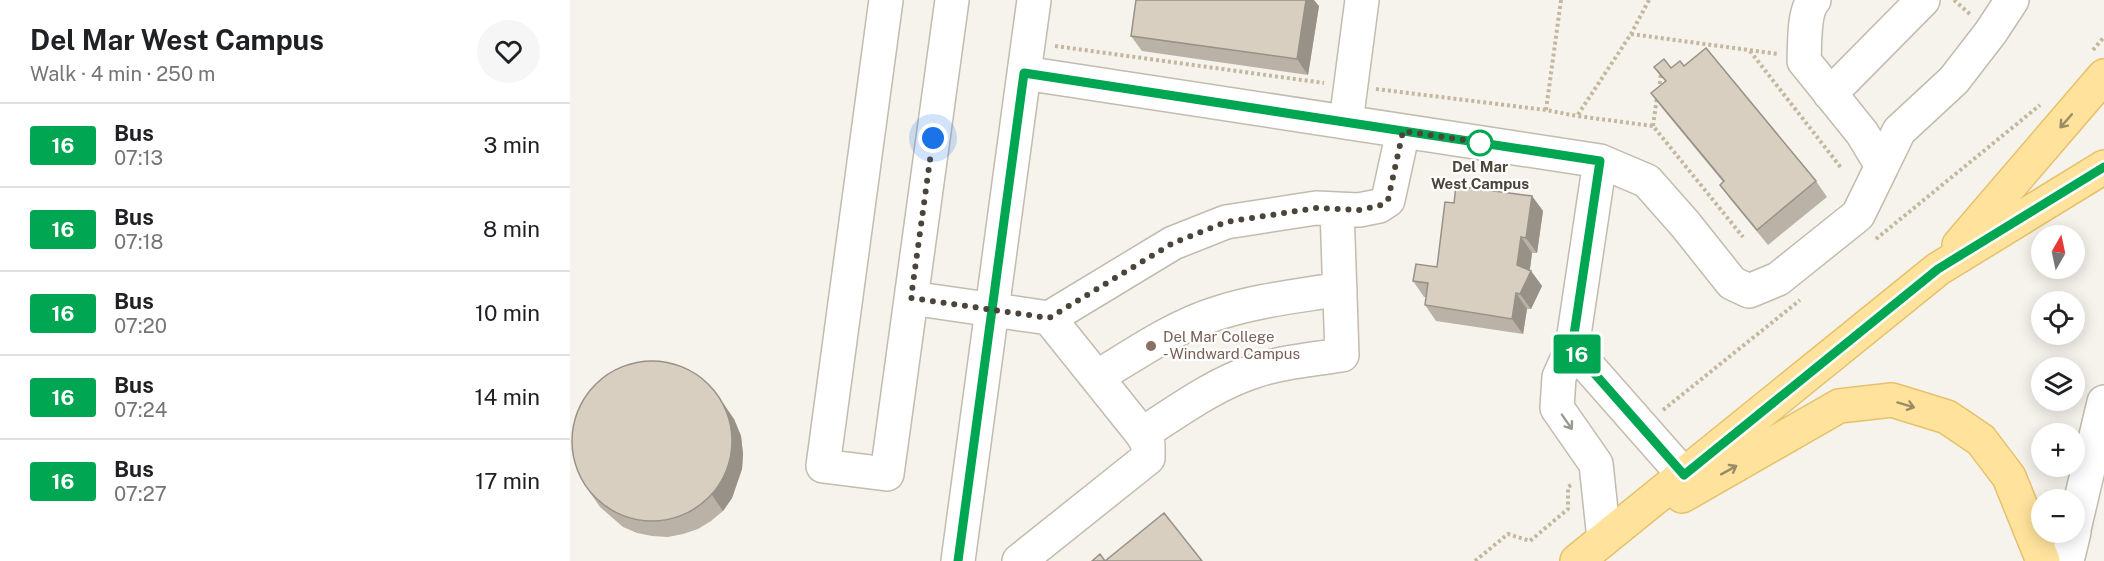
<!DOCTYPE html>
<meta charset="utf-8">
<style>
:root{--surface:#fff;--page:#f6f6f6;--text:#202124;--muted:#757577;--line:#e0e0e0}
body{margin:0;font-family:"Public Sans",sans-serif;background:var(--page);color:var(--text);height:100vh;display:flex;flex-direction:column;font-size:22px;white-space:nowrap}
*{box-sizing:border-box;margin:0}
p{font-size:20px;color:var(--muted)}
.icon{flex:none;width:33px;height:33px;fill:none;stroke:currentColor;stroke-width:2;stroke-linecap:round;stroke-linejoin:round}
.map{position:relative;flex:1;overflow:hidden}
.side{display:flex;flex-direction:column;background:var(--surface);width:570px}
.side>*{flex:none}
.badge{padding:0 12px;border-radius:4px;font-size:21px;line-height:39px}
.needle{width:39px;rotate:9deg}
.controls{position:absolute;left:1461px;top:225px;display:grid;gap:12px}
.controls a{display:grid;place-items:center;width:54px;height:54px;border-radius:50%;background:var(--surface);box-shadow:0 3px 15px #0003;font-size:30px}
.you{position:absolute;width:30px;height:30px;margin:-15px;border:4px solid #fff;border-radius:50%;background:#1a73e8;box-shadow:0 0 0 9px #1a73e833}
.map>.badge{position:absolute;translate:-50% -50%;box-shadow:0 0 0 3px #fff}
.round{display:grid;place-items:center;flex:none;width:63px;height:63px;border-radius:32px;background:var(--page)}
.overview{display:flex;align-items:center;justify-content:space-between;height:102px;padding:0 30px}
h1{font-size:28px;font-weight:700;line-height:45px}
ul{padding:0;list-style:none}
li{display:flex;align-items:center;gap:18px;height:84px;padding:0 30px;border-top:2px solid var(--line)}
li div{flex:1}
li b{display:block;font-size:22px}
li em{font-style:normal}
li .badge{min-width:66px;font-weight:700;text-align:center}
main{display:flex;flex:1;min-height:0}
.map>svg:first-child{display:block}
.lines{fill:none;stroke-linecap:round;stroke-linejoin:round}
.minor-casing{stroke:#c2bbae;stroke-width:36}
.major-casing{stroke:#e6c16a;stroke-width:36}
.path{stroke:#c4b79f;stroke-width:4;stroke-dasharray:3 3;stroke-linecap:butt}
.minor{stroke:#fff;stroke-width:33}
.major{stroke:#ffe39c;stroke-width:33}
.wall{fill:#bab2a6}
.shaded-wall{fill:#979187}
.building{fill:#d8cfc1;stroke:#979187;stroke-width:1.5}
.oneway{stroke:#9c8c66}
.oneway2{stroke:#9c9892}
.line-casing{stroke:#fff;stroke-width:14}
.line{stroke:#00a651;stroke-width:9}
.walk{stroke:#4b4439;stroke-width:6;stroke-dasharray:0 10.8}
.stop-dot{fill:#fff;stroke:#00a651;stroke-width:3}
.education-dot{fill:#8d6e63;stroke:#fff;stroke-width:2}
.labels{text-anchor:middle;stroke-width:4.5;stroke-linejoin:round;paint-order:stroke}
.stop-label{font-size:15px;font-weight:bold;fill:#4b4439;stroke:#fff}
.education-label{font-size:15px;fill:#785e54;stroke:#fff;text-anchor:start}
</style>
<main>
<section class="side">
<div class="overview"><div><h1>Del Mar West Campus</h1><p>Walk · 4 min · 250 m</p></div><a class="round"><svg class="icon" aria-label="heart" viewBox="0 0 24 24"><path d="M12 20l-8-8c-3-5 5-10 8-4 3-6 11-1 8 4z"/></svg></a></div>
<ul>
<li><span class="badge" style="background:#00a651;color:#fff">16</span><div><b>Bus</b><p>07:13</p></div><em>3 min</em></li>
<li><span class="badge" style="background:#00a651;color:#fff">16</span><div><b>Bus</b><p>07:18</p></div><em>8 min</em></li>
<li><span class="badge" style="background:#00a651;color:#fff">16</span><div><b>Bus</b><p>07:20</p></div><em>10 min</em></li>
<li><span class="badge" style="background:#00a651;color:#fff">16</span><div><b>Bus</b><p>07:24</p></div><em>14 min</em></li>
<li><span class="badge" style="background:#00a651;color:#fff">16</span><div><b>Bus</b><p>07:27</p></div><em>17 min</em></li>
</ul>
</section>
<div class="map">
<svg width="1534" height="561" viewBox="0 0 1534 561">
<rect width="100%" height="100%" fill="#f6f3ec"/>
<g class="lines">
<g class="minor-casing">
<path id="minor" d="M 316,0 L 253,466 L 317,474 L 382,0
M 454,73 L 464,0
M 1260,94 L 1353,0
M 776,122 L 792,0
M 1030,161 L 1077,181 L 1115,224 L 1162,283 L 1179,291 L 1208,279 L 1288,215 L 1312,166 L 1292,133 L 1234,61 C 1235,46 1233,12 1244,0
M 1312,166 L 1329,131 L 1384,80 L 1421,32 L 1442,0
M 341,298 L 479,318 L 603,243 L 656,222 L 746,208 L 789,210 L 809,206 L 818,200 L 833,131
M 1002,348 L 989,377 L 987,408 L 1026,464 L 1034,539
M 527,377 C 565,354 605,326 648,313 C 688,300 729,296 770,289
M 572,434 C 608,411 644,384 685,371 C 713,362 743,359 772,355 L 767,209
M 1504,529 L 1534,402
M 388,561 L 454,73 L 1030,161 L 1002,348 L 1114,475
M 449,561 L 578,458 L 578,444 L 572,434 L 479,318
M 1497,561 L 1504,532"/>
</g>
<g class="major-casing">
<path id="major" d="M 1389,245 L 1534,76
M 1112,496 L 1269,406 L 1322,400 L 1377,417 L 1411,440 L 1439,477 L 1473,561
M 1007,561 L 1368,269 L 1534,167"/>
</g>
<path class="path" d="M 1079,0 L 1061,34 L 1007,116 L 1083,126 L 1173,237
M 1384,0 L 1401,15
M 1061,34 L 1208,54
M 485,46 L 754,83
M 1523,50 L 1534,37
M 1180,51 L 1272,169
M 806,89 L 976,110 L 1007,116
M 1089,90 L 1091,73
M 976,110 L 991,0
M 1083,126 L 1087,97
M 1306,239 L 1470,105
M 1093,410 L 1230,300
M 905,561 L 938,534 L 960,541 L 998,509 L 998,487 L 1001,485"/>
<use href="#minor" class="minor"/>
<use href="#major" class="major"/>
</g>
<path class="wall" d="M 749,6 L 738,75 L 572,51 L 561,36 Z
M 1114,66 L 1246,181 L 1257,197 L 1198,245 L 1161,200 L 1150,185 L 1153,182 L 1092,108 L 1081,93 L 1095,81 L 1084,67 L 1101,68 Z
M 962,196 L 973,211 L 967,253 L 962,253 L 960,270 L 961,271 L 972,286 L 961,309 L 957,309 L 953,334 L 866,321 L 855,305 L 856,297 L 854,297 L 843,281 L 867,267 Z
M 164,419 L 171,436 L 173,454 L 172,469 L 162,498 L 153,511 L 141,521 L 128,529 L 113,534 L 98,537 L 82,536 L 67,533 L 53,527 L 30,507 L 19,491 Z"/>
<path class="shaded-wall" d="M 736,0 L 744,0 L 749,6 L 738,75 L 727,59 Z
M 962,196 L 973,211 L 967,253 L 956,238 Z
M 951,237 L 962,253 L 959,275 L 961,271 L 972,286 L 961,309 L 950,294 L 947,265 Z
M 946,293 L 957,309 L 953,334 L 942,319 Z
M 153,403 L 164,419 L 171,436 L 173,454 L 172,469 L 162,498 L 153,511 L 142,495 Z"/>
<path class="building" d="M 566,0 L 736,0 L 727,59 L 561,36 Z
M 1136,48 L 1246,181 L 1187,230 L 1150,185 L 1154,181 L 1081,93 L 1096,81 L 1084,67 L 1094,59 L 1101,68 L 1110,61 L 1114,66 Z
M 886,186 L 962,196 L 956,238 L 951,237 L 947,265 L 961,271 L 950,294 L 946,293 L 942,319 L 855,305 L 858,283 L 843,281 L 846,264 L 867,267 L 875,202 L 884,203 Z
M2 441a80 80 0 1 1 160 0a80 80 0 1 1-160 0Z
M 594,513 L 632,561 L 522,561 L 530,554 L 535,561 Z"/>
<defs><path id="oneway-shaft" d="M-6 0H5M1.5-3L5.5 0L1.5 3" fill="none" stroke-width="1.6" stroke-linecap="round" stroke-linejoin="round" transform="scale(1.5)"/></defs>
<g class="oneway">
<use href="#oneway-shaft" transform="translate(1496 121) rotate(131)"/>
<use href="#oneway-shaft" transform="translate(1336 405) rotate(17)"/>
<use href="#oneway-shaft" transform="translate(1159 470) rotate(-29)"/>
</g>
<use class="oneway2" href="#oneway-shaft" transform="translate(997 422) rotate(55)"/>
<g class="lines">
<g class="line-casing">
<path id="line" d="M 388,561 L 454,73 L 1030,161 L 1002,348 L 1114,475 L 1368,269 L 1534,167"/>
</g>
<use href="#line" class="line"/>
<path class="walk" d="M 363,138 L 341,298 L 479,318 L 603,243 L 656,222 L 746,208 L 789,210 L 809,206 L 818,200 L 833,131 L 921,144 L 910,143"/>
</g>
<circle class="stop-dot" cx="910" cy="143" r="12"/>
<circle class="education-dot" cx="581" cy="346" r="6"/>
<g class="labels">
<g class="stop-label">
<text x="910" y="172">Del Mar<tspan x="910" dy="17">West Campus</tspan></text>
</g>
<g class="education-label">
<text x="593" y="342">Del Mar College<tspan x="593" dy="17">- Windward Campus</tspan></text>
</g>
</g>
</svg>
<div class="controls">
<a><svg class="needle" viewBox="-14 -14 28 28"><path d="M0-13l5 13h-10z" fill="#e53935"/><path d="M0 13l5-13h-10z" fill="#757577"/></svg></a>
<a><svg class="icon" aria-label="locate" viewBox="0 0 24 24"><circle cx="12" cy="12" r="6"/><path d="M12 2v4M12 18v4M2 12h4M18 12h4"/></svg></a>
<a><svg class="icon" aria-label="layers" viewBox="0 0 24 24"><path d="M12 4l9 5-9 5-9-5zM3 14l9 5 9-5"/></svg></a>
<a>+</a>
<a>−</a>
</div>
<div class="you" style="left:363px;top:138px"></div>
<b class="badge" style="left:1007px;top:354px;background:#00a651;color:#fff">16</b>
</div>
</main>
